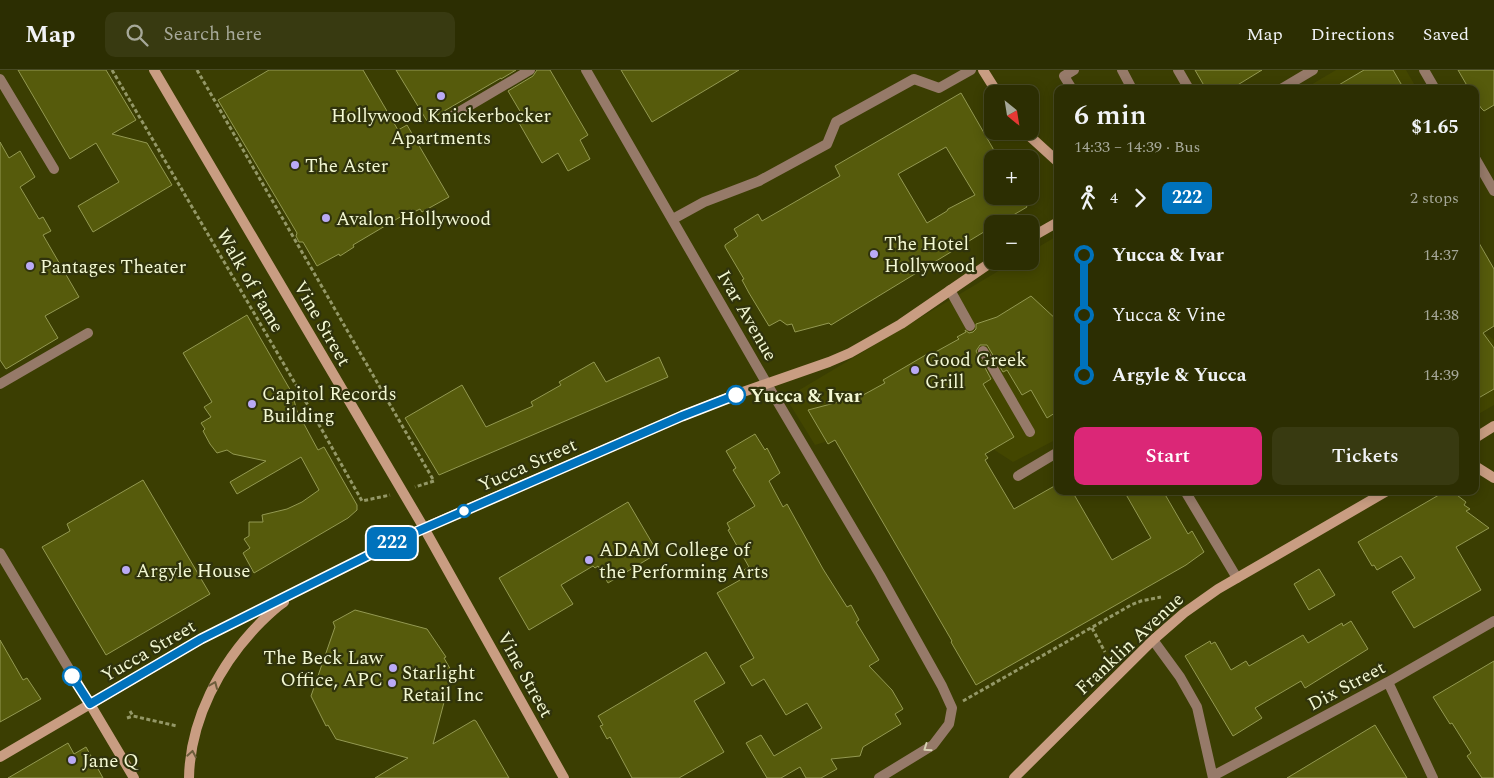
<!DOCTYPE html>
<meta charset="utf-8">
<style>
:root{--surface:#2c2e02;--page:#383a11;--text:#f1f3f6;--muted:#a6a899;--line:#484a24;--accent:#db2777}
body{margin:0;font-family:Spectral,serif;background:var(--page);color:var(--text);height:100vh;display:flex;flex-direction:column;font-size:19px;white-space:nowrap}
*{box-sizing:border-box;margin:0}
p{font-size:16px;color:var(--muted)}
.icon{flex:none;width:28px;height:28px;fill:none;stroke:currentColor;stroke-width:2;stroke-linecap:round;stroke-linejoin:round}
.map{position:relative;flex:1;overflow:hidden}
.sheet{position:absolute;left:1054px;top:15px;width:425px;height:410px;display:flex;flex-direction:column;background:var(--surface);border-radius:10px;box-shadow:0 2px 12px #0003,0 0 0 1px var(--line)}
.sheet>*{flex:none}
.badge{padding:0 10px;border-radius:8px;font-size:18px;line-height:32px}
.needle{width:32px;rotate:150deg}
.fabs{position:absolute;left:984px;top:15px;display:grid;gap:10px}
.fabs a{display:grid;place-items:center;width:55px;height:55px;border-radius:10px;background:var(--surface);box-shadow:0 2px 12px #0003,0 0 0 1px var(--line);font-size:25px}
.map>.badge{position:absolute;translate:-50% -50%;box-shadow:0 0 0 2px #fff}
.legs{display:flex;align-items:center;gap:8px;height:55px;padding:0 20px;font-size:16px}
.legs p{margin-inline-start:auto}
.summary{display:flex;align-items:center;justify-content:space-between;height:85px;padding:0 20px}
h1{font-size:28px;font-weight:600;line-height:38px}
.action{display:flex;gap:10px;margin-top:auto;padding:10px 20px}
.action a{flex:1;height:58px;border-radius:10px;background:var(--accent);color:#fff;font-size:20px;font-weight:600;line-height:58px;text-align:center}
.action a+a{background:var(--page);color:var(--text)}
ul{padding:0 20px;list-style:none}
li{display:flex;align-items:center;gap:18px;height:60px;font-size:19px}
li i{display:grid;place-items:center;width:8px;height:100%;margin:0 6px;background:currentColor}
li i::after{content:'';width:12px;height:12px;margin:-6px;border:4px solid;border-radius:50%;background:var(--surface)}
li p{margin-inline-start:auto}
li:first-child i{background:linear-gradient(#0000 50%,currentColor 0)}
li:last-child i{background:linear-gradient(currentColor 50%,#0000 0)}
header{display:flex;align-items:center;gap:30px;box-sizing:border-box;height:70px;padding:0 25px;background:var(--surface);border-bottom:1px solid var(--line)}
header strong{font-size:24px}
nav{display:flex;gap:28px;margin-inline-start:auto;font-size:18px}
.search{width:350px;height:45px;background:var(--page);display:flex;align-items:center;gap:12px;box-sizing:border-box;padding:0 18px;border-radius:10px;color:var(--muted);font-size:19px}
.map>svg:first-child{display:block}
.built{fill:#434600}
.building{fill:#565b0c;stroke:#939952;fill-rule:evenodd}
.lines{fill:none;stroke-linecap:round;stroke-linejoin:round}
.path{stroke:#949867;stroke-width:3;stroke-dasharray:4 2.5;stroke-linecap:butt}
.lane{stroke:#967a69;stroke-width:10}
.street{stroke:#967a69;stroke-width:10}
.secondary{stroke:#c99d82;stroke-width:10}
.oneway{stroke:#6d5d3b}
.oneway2{stroke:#d7d2b3}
.line-1-casing{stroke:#fff;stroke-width:11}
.line-1{stroke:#0072bc;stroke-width:8}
.poi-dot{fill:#baaaf6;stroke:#30330c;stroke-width:2}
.stop-1-dot{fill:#fff;stroke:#0072bc;stroke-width:2.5}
.labels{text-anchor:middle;stroke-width:4.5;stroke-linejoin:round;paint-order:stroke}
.poi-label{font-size:19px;fill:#f3f8d3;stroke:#30330c;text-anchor:start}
.street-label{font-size:19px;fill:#f3f8d3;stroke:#30330c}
.stop-label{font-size:19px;font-weight:bold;fill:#f3f8d3;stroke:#30330c;text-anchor:start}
</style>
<header>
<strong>Map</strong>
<div class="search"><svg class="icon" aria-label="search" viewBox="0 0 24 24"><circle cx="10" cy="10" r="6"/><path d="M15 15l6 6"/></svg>Search here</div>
<nav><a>Map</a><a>Directions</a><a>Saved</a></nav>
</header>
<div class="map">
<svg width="1494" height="708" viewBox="0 0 1494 708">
<rect width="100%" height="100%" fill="#3b3e02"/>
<path class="built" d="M 1336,0 L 1406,0 L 1417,19 L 1304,19 Z
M 1057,166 L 1057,369 L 1013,392 L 931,339 L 815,375 L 786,328 L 1015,191 L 1030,191 L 1030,182 Z
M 1475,255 L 1494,270 L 1494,335 L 1475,346 Z"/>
<path class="building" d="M 18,0 L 106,0 L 136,50 L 112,64 L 147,73 L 172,115 L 93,162 L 78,136 L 119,112 L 96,73 L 70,89 Z
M 269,0 L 363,0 L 398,60 L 407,55 L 449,127 L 422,142 L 420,139 L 414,142 L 412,140 L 353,175 L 354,177 L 340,186 L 339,184 L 317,196 L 303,172 L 299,172 L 296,166 L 297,163 L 218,30 Z
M 396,0 L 516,0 L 501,9 L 501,8 L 427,51 Z
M 537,0 L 550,0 L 588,65 L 580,70 L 590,89 L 568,101 L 558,83 L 542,93 L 515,46 L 521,43 L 508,21 L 533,6 Z
M 621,0 L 739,0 L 652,52 Z
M 1195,0 L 1262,0 L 1231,19 L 1206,19 Z
M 1364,0 L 1393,0 L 1404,19 L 1332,19 Z
M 1458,0 L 1494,0 L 1494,35 L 1484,41 L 1481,38 L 1475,28 L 1475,19 L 1469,19 Z
M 961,23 L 999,89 L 992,89 L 992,126 L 1021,126 L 1027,137 L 998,154 L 992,154 L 992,157 L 831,255 L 829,253 L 795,262 L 792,254 L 787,255 L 780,250 L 769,256 L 749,223 L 742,210 L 744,209 L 725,177 L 725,175 L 738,166 L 734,159 L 758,144 L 762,151 L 840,106 L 835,96 ZM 946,77 L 975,125 L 948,139 L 947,141 L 927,153 L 898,104 Z
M 0,72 L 9,88 L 20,81 L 35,107 L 20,117 L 39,149 L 43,147 L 51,161 L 43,165 L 79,227 L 45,246 L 58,268 L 6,299 L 0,290 Z
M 1475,166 L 1494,199 L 1494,256 L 1483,263 L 1494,278 L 1494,319 L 1475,330 Z
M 1031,226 L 1058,251 L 1058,341 L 1047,348 L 1031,320 L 1022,325 L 1007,300 L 1003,302 L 987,275 L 980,275 L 976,281 L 991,309 L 983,314 L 1014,367 L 985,384 L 988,388 L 985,390 L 1014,439 L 1058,414 L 1058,421 L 1072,421 L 1112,490 L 1151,468 L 1124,421 L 1163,421 L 1188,464 L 1192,461 L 1204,482 L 1186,495 L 976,615 L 951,572 L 952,571 L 835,370 L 828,374 L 808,340 L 850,329 L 854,330 L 885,313 L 883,310 L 929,283 L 930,285 L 959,269 L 957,267 L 966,262 L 965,260 L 969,263 L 973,262 L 976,259 L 976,254 L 997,247 Z
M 247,245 L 292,323 L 297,341 L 318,380 L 324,377 L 357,435 L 357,440 L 348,448 L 254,503 L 243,483 L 250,478 L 244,469 L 249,466 L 249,452 L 263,452 L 262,445 L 287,439 L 302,432 L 319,420 L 301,387 L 237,424 L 230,412 L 266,391 L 233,384 L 227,380 L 217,383 L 210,374 L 203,361 L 205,359 L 201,353 L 211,347 L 204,337 L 212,332 L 183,283 Z
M 659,287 L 668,307 L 439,405 L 405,348 L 462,315 L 486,357 L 533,336 L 531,332 L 561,315 L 559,312 L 594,292 L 606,312 Z
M 755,364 L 765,380 L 767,378 L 780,403 L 769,411 L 783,437 L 787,434 L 823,499 L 847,537 L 851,535 L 859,550 L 856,552 L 879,590 L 869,596 L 892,620 L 903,639 L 895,644 L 901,654 L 863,677 L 860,686 L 831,689 L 837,699 L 821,708 L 806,708 L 800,697 L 781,708 L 767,708 L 746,673 L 761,665 L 774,686 L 822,658 L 807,633 L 786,645 L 764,609 L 752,616 L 740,596 L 754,588 L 717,523 L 740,510 L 737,504 L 749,497 L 728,460 L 730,459 L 727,453 L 755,436 L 733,400 L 736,398 L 726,381 Z
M 143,410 L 210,524 L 106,585 L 42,477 L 70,461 L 67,454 Z
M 1444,422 L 1453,422 L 1466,432 L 1464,435 L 1470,439 L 1466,441 L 1489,458 L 1456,477 L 1481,520 L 1414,558 L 1392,522 L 1415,508 L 1401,486 L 1377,500 L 1374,495 L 1372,496 L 1358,472 Z
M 628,432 L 658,483 L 608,513 L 598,496 L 595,498 L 593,496 L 561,515 L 573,534 L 529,560 L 499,508 Z
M 1319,499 L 1335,525 L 1309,540 L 1294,514 Z
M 355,540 L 427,559 L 446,587 L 444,588 L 452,602 L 433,674 L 474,650 L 476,651 L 509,708 L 375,708 L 408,688 L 336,669 L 328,655 L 326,656 L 311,626 L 335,557 L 333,552 Z
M 1351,551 L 1368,579 L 1305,618 L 1301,611 L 1255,638 L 1262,648 L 1233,666 L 1185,586 L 1210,571 L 1211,574 L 1215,572 L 1231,600 L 1246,591 L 1249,596 L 1303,565 L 1308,573 L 1342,553 L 1343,556 Z
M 0,570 L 23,610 L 27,608 L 41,629 L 0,652 Z
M 706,582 L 725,613 L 694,631 L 724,682 L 679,708 L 632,708 L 610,667 L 607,669 L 600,656 L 603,655 L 598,646 Z
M 1494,591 L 1494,708 L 1482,708 L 1467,686 L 1471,683 L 1452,653 L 1450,654 L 1433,627 Z
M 1375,655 L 1407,708 L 1287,708 Z
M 68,673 L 74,684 L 86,677 L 103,708 L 8,708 Z"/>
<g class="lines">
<path class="path" d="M 112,0 L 313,344 L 362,431 L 390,425
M 197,0 L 434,411 L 415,417
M 1092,558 L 1105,582
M 963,631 L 1131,535 L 1141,531 L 1161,527
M 130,641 L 133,646 L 177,656
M 127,648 L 133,646"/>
<path class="lane" d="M 1122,0 L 1132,19
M 1178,0 L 1189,19
M 0,9 L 54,99
M 1072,19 L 1064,6 L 1074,0
M 452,46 L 530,0
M 673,149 L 704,132 L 759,111 L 827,74 L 836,52 L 914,9 L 939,18 L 971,0
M 950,220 L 970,256
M 983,281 L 1030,362
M 0,314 L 88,263
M 1018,406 L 1058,382
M 1185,421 L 1237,508"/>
<path class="street" d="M 586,0 L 767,314 L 880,505 L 942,616 L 952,638 L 949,654 L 933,675 L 879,708
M 1424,0 L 1435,19
M 1281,19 L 1313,0
M 1475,88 L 1494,121
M 0,483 L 90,634
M 1153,570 L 1180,607 L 1197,637 L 1213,708
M 1388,612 L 1433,708
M 1213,706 L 1388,612 L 1494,551"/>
<path class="secondary" d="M 154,0 L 424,458 L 564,708
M 983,0 L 998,24
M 1024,61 L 1058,92
M 1030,168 L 1058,152
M 1475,368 L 1494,356
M 1475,396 L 1494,408
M 90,634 L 134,708
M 0,687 L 201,569 L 424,458 L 682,346 L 740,323 L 829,292 L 850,283 L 901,254 L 993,191
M 189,708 C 190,650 220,593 261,552 C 268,545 275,538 284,532
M 1014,708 L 1153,570 L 1184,543 L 1218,519 L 1387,421"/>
</g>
<defs><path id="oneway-chevron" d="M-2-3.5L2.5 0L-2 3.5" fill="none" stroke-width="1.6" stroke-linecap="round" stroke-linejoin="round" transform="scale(1.25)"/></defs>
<g class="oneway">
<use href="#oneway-chevron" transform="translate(214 615) rotate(-67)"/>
<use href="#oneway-chevron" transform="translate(192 684) rotate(-80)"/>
</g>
<use class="oneway2" href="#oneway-chevron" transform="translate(927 678) rotate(145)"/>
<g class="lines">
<g class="line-1-casing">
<path id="line-1" d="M 72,606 L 90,634 L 201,569 L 409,465 L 682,346 L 736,325"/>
</g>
<use href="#line-1" class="line-1"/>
</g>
<g class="poi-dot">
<circle cx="441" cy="26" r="5"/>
<circle cx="295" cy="95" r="5"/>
<circle cx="326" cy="148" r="5"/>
<circle cx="874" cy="184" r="5"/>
<circle cx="30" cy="196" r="5"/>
<circle cx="915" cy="300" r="5"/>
<circle cx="252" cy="334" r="5"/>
<circle cx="589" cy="490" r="5"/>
<circle cx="126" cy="500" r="5"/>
<circle cx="393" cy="598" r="5"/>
<circle cx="392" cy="613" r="5"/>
<circle cx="72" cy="690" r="5"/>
</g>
<g class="stop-1-dot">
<circle cx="736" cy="325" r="9"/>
<circle cx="464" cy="441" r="6"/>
<circle cx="72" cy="606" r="9"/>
</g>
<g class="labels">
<g class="poi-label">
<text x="441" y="52" text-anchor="middle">Hollywood Knickerbocker<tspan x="441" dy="22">Apartments</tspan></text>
<text x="305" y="102">The Aster</text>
<text x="336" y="155">Avalon Hollywood</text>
<text x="884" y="180">The Hotel<tspan x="884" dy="22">Hollywood</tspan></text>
<text x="40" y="203">Pantages Theater</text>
<text x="925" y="296">Good Greek<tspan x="925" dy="22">Grill</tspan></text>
<text x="262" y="330">Capitol Records<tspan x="262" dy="22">Building</tspan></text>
<text x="599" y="486">ADAM College of<tspan x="599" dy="22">the Performing Arts</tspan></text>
<text x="136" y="507">Argyle House</text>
<text x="383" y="594" text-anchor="end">The Beck Law<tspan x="383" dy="22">Office, APC</tspan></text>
<text x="402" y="609">Starlight<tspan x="402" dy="22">Retail Inc</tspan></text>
<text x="82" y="697">Jane Q</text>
</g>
<g class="street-label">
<text transform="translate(251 210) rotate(60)" y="7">Walk of Fame</text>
<text transform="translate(748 245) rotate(60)" y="7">Ivar Avenue</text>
<text transform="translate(323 253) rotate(60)" y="7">Vine Street</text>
<text transform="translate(527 394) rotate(-24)" y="7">Yucca Street</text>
<text transform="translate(1129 573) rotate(-43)" y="7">Franklin Avenue</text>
<text transform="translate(148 580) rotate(-30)" y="7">Yucca Street</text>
<text transform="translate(526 604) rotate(61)" y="7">Vine Street</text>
<text transform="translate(1346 615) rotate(-28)" y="7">Dix Street</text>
</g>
<g class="stop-label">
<text x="750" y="332">Yucca &amp; Ivar</text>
</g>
</g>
</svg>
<div class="fabs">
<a><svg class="needle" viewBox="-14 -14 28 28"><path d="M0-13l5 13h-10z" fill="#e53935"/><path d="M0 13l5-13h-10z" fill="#a6a899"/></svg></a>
<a>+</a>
<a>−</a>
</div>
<b class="badge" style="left:392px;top:473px;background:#0072bc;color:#fff">222</b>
<section class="sheet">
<div class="summary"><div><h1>6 min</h1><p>14:33 – 14:39 · Bus</p></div><b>$1.65</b></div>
<div class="legs"><svg class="icon" aria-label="walk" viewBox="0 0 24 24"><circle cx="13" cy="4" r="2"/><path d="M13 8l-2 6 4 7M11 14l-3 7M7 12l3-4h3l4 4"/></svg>4<svg class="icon" aria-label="forward" viewBox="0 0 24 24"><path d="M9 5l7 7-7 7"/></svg><b class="badge" style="background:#0072bc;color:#fff">222</b><p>2 stops</p></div>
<ul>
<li><i style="color:#0072bc"></i><b>Yucca &amp; Ivar</b><p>14:37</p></li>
<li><i style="color:#0072bc"></i><span>Yucca &amp; Vine</span><p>14:38</p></li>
<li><i style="color:#0072bc"></i><b>Argyle &amp; Yucca</b><p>14:39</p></li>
</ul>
<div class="action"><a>Start</a><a>Tickets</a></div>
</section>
</div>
